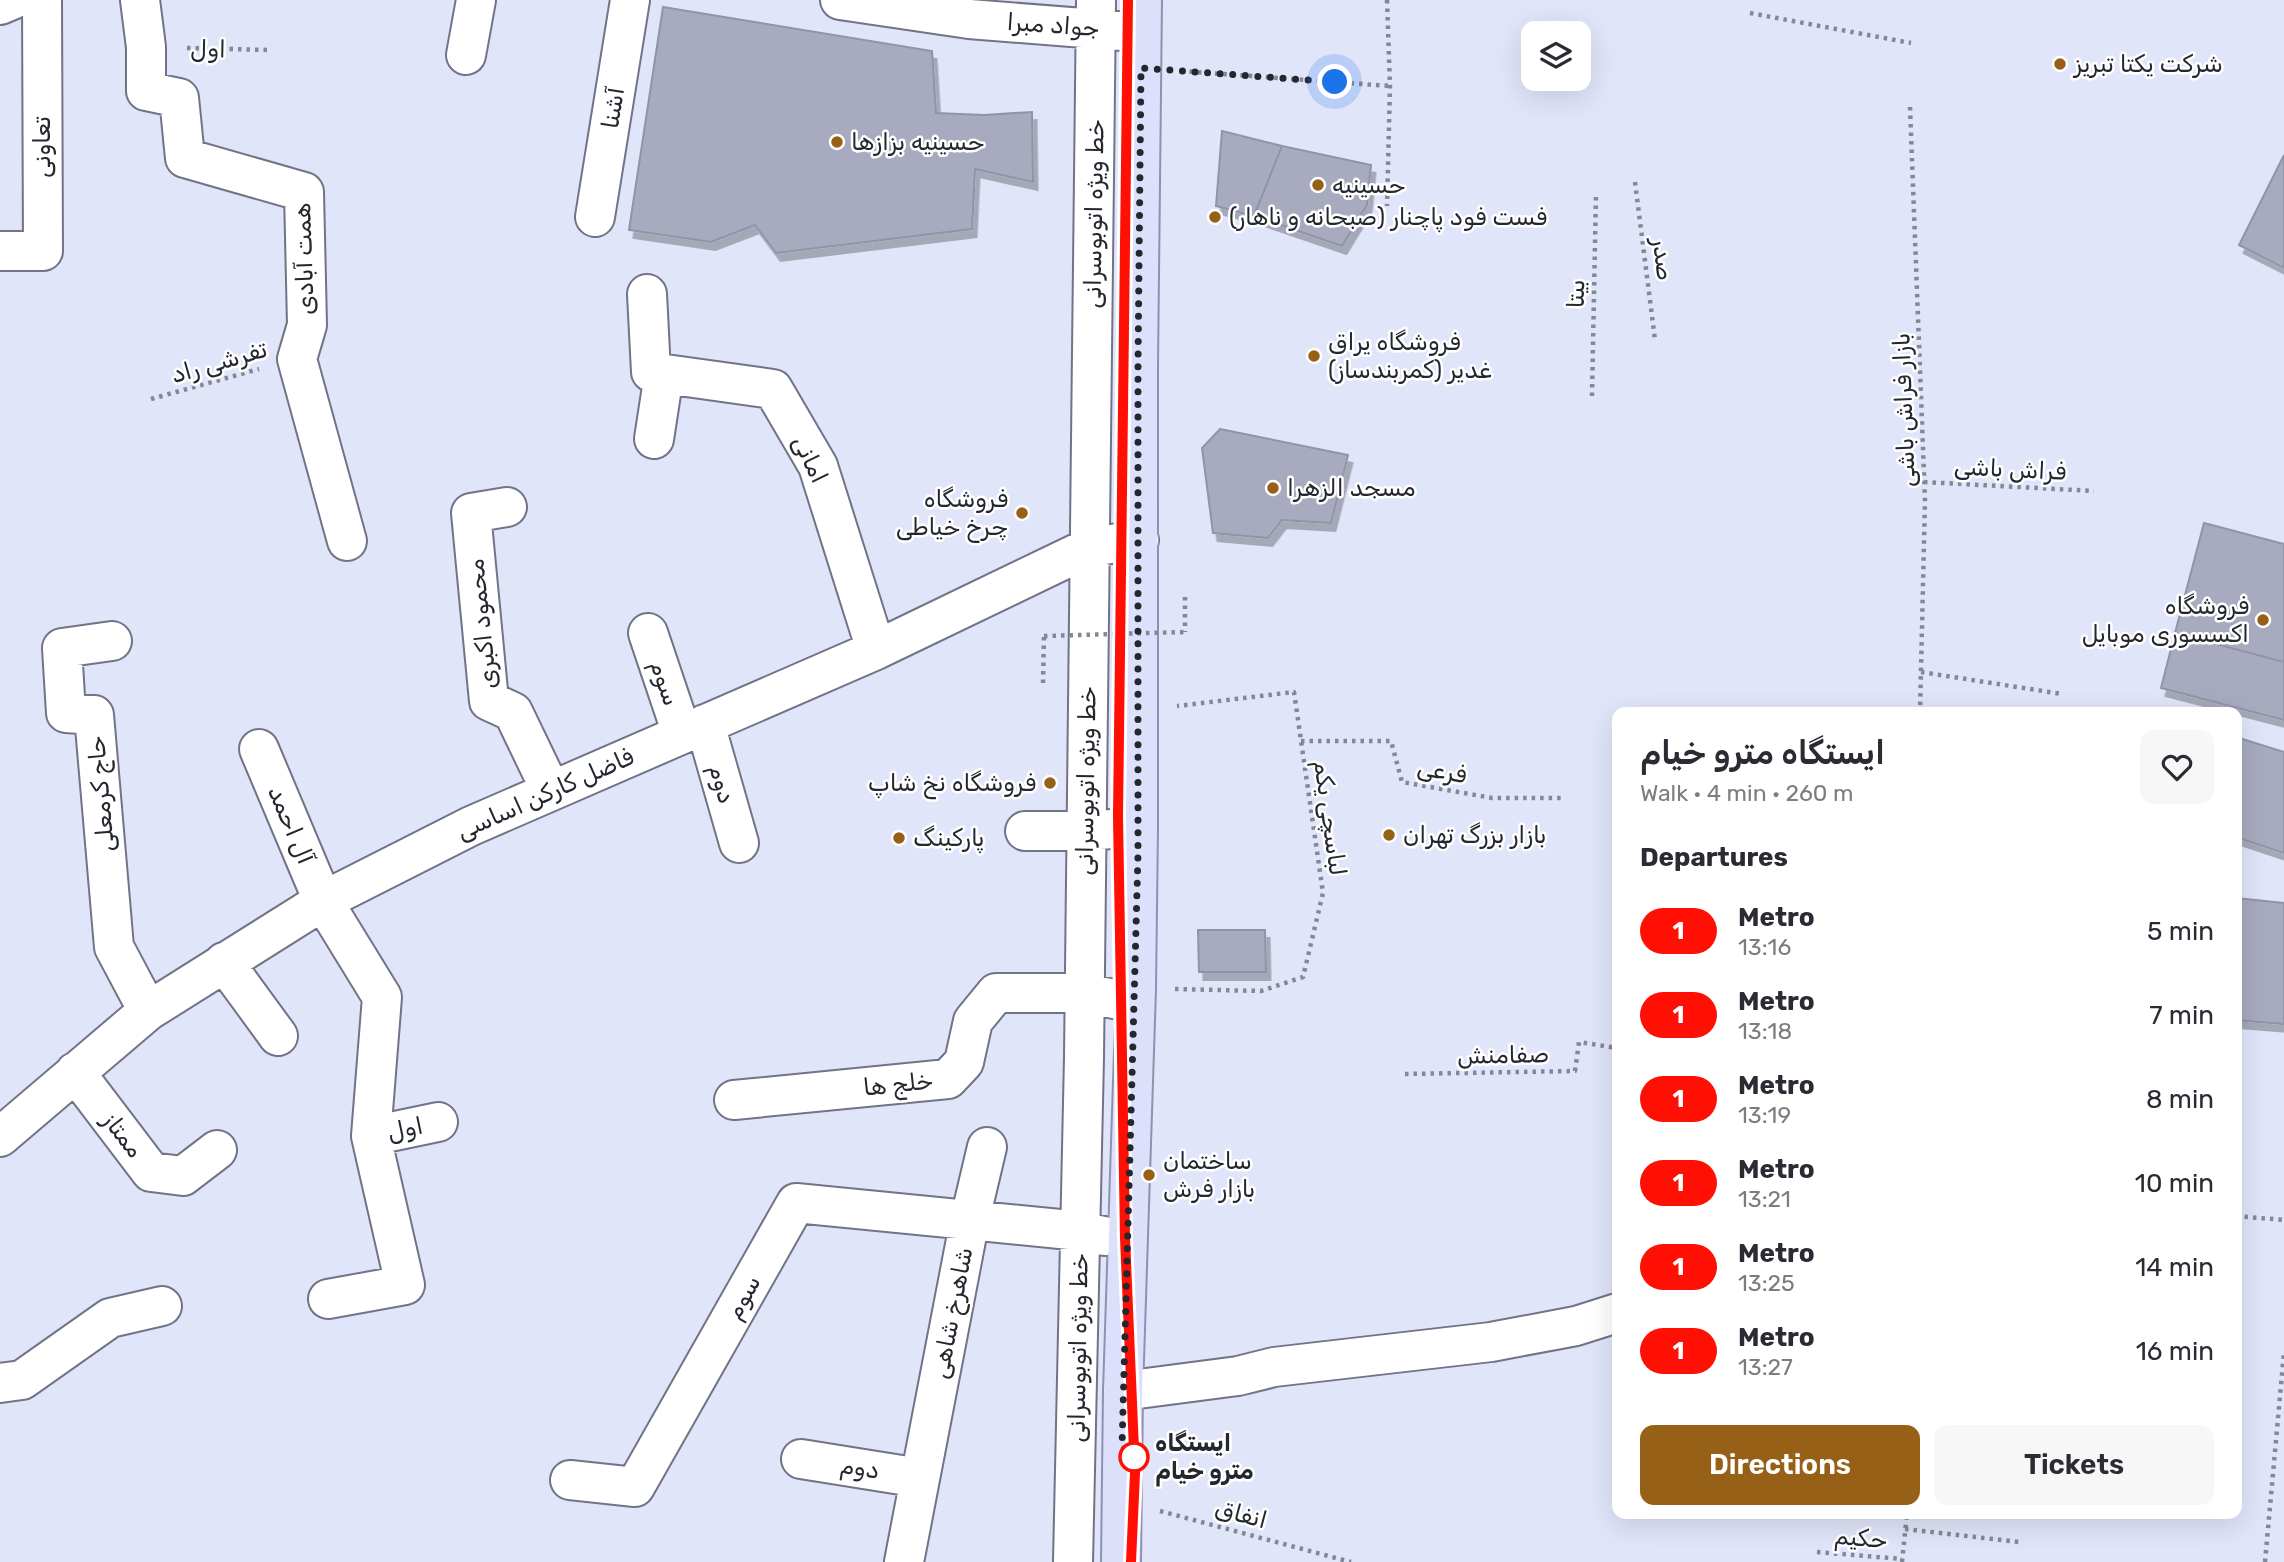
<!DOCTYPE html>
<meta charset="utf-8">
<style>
:root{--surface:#fff;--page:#f7f7f7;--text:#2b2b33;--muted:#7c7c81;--accent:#966117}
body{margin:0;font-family:Rubik,"Noto Naskh Arabic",sans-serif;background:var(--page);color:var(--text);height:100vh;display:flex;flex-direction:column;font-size:26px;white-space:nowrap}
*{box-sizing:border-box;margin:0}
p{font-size:23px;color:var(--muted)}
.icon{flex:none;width:38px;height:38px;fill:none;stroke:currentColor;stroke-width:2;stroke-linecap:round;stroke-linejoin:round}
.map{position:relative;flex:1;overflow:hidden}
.sheet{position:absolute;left:1612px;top:707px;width:630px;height:812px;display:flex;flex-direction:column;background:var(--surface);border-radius:14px;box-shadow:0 7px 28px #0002}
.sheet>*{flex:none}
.badge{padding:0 14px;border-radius:23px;font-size:24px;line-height:46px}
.controls{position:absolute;left:1521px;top:21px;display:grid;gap:14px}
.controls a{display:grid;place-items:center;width:70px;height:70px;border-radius:14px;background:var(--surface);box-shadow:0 7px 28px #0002;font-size:35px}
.you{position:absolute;width:35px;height:35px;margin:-18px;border:5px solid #fff;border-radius:50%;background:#1a73e8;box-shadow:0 0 0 10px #1a73e833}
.map>.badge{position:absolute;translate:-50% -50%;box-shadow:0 0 0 4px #fff}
h2{padding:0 28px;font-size:26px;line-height:63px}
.round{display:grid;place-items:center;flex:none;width:74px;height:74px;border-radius:14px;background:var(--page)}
.overview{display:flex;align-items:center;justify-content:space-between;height:119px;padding:0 28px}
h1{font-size:33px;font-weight:600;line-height:52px}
.primary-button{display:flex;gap:14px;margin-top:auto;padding:14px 28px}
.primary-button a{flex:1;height:80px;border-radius:14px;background:var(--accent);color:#fff;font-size:28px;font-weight:600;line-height:80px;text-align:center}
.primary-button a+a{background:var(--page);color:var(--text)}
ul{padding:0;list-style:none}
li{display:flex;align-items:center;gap:21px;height:84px;padding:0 28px}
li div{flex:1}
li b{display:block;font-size:26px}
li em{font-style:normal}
li .badge{min-width:77px;font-weight:700;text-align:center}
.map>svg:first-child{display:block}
.building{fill:#a8abbf;stroke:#9194a8;stroke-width:2;filter:url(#shadow)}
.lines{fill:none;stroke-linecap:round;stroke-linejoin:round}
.minor-casing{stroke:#717386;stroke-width:42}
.major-casing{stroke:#8e92b1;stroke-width:42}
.path{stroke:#848795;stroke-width:4.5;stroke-dasharray:3.5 5;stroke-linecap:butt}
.minor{stroke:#fff;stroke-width:38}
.major{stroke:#dde0fa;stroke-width:38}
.path-bridge{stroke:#848795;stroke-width:4.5;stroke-dasharray:3.5 5;stroke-linecap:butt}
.line-casing{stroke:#fff;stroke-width:16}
.line{stroke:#ff0f04;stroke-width:10}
.walk{stroke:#25272e;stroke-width:7;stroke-dasharray:0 12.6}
.poi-dot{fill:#966117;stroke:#fff;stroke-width:2.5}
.stop-dot{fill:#fff;stroke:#ff0f04;stroke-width:3.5}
.labels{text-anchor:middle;stroke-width:5;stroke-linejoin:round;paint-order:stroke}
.street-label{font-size:24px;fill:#25272e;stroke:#fff}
.poi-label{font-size:24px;fill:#25272e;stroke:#fff;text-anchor:start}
.stop-label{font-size:24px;font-weight:bold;fill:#25272e;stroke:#fff;text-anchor:start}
</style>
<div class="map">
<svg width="2284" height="1562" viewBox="0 0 2284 1562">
<defs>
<filter id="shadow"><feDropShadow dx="4.5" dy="8" stdDeviation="0" flood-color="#0004"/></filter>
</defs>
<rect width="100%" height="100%" fill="#e1e5fa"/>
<path class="building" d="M 663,7 L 932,51 L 936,113 L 984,115 L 1032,112 L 1033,182 L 975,169 L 972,229 L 776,253 L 755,225 L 711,242 L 629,230 Z
M 1222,131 L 1282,146 L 1254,216 L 1216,206 Z
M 1282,146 L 1371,165 L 1367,205 L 1342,246 L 1254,216 Z
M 2284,155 L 2284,268 L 2239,245 Z
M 1220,429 L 1348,455 L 1331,523 L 1282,520 L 1268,538 L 1213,533 L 1202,448 Z
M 2204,523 L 2284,544 L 2284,662 L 2175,633 Z
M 2175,633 L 2284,662 L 2284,720 L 2161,688 Z
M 2236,737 L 2284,752 L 2284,853 L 2236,837 Z
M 2236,898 L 2284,903 L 2284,1024 L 2236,1020 Z
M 1198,930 L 1265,930 L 1266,972 L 1199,972 Z"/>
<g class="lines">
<g class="minor-casing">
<path id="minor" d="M 140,0 L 146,47 L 146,91 L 179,98 L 185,158 L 304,192 L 307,325 L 297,359 L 347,541
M 840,0 L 969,19 L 1122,31
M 0,5 L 12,0
M 466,55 L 476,0
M 595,217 L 630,0
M 0,251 L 43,251 L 42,0
M 647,294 L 651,372 L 773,389 L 818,466 L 876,650
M 654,439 L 664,374
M 507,507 L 471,513 L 489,701 L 513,712 L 551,791
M 648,633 L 682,734
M 112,641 L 62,648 L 66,713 L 94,715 L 114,947 L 148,1011
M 705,724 L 739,843
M 259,749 L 323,901 L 382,997 L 371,1136 L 405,1285 L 328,1299
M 1025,831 L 1086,831 L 1138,827
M 224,962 L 278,1036
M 75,1072 L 151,1172 L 183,1176 L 217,1150
M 734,1100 L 948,1079 L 964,1062 L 973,1021 L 996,993 L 1084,993 L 1134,1003
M 371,1136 L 438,1122
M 0,1137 L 148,1011 L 323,901 L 471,826 L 876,650 L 1090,547 L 1139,540
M 0,1383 L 22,1380 L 110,1318 L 162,1306
M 1123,1391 L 1238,1376 L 1274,1367 L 1491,1342 L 1576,1326 L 1617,1313
M 801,1459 L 920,1478
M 570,1480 L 635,1487 L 796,1203 L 1080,1231 L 1104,1236
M 904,1562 L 970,1219 L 987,1147
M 1073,1562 L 1084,1057 L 1096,0"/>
</g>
<g class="major-casing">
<path id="major" d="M 1121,1562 L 1123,1391 L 1136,989 L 1138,827 L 1138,365 L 1142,0"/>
</g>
<path class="path" d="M 1387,0 L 1390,86 L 1387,206
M 1750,13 L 1911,43
M 187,48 L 270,50
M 1181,71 L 1390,86
M 1910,107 L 1925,501 L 1920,712
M 1635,182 L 1655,340
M 1592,396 L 1596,193
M 151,399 L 259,369
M 1924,482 L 2094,491
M 1185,597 L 1185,632
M 1921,672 L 2062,694
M 1043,683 L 1044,636
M 1301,741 L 1391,741 L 1402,782 L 1492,798 L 1565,798
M 1175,989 L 1261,991 L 1303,977 L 1323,893 L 1294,692 L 1177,706
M 1405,1074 L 1575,1071 L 1579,1042 L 1617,1048
M 2236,1216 L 2284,1220
M 1160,1511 L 1351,1562
M 1905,1529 L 2019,1542
M 1817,1552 L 1902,1559
M 1902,1562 L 1907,1514
M 2265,1562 L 2284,1352"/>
<use href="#minor" class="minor"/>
<use href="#major" class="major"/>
<path class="path-bridge" d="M 1044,636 L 1185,632"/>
</g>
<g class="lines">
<g class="line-casing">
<path id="line" d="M 1128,0 L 1118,816 L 1125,1238 L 1135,1473 L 1131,1562"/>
</g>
<use href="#line" class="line"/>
<path class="walk" d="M 1134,1457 L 1122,1447 L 1138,854 L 1138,365 L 1141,68 L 1335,82"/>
</g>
<g class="poi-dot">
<circle cx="2060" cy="64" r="7"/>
<circle cx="837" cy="142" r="7"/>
<circle cx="1318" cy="185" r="7"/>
<circle cx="1215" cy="217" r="7"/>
<circle cx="1314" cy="356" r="7"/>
<circle cx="1273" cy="488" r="7"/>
<circle cx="1022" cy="513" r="7"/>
<circle cx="2263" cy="620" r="7"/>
<circle cx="1050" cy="783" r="7"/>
<circle cx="1389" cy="835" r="7"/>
<circle cx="899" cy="838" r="7"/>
<circle cx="1149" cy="1175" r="7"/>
</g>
<circle class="stop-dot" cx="1134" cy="1457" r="14"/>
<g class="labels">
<g class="street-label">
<text transform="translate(1053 25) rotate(4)" y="8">جواد مبرا</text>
<text transform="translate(208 49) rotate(1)" y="8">اول</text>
<text transform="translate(613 108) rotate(-81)" y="8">آشنا</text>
<text transform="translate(42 147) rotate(-90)" y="8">تعاونی</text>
<text transform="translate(1094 214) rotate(-89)" y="8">خط ویژه اتوبوسرانی</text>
<text transform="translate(304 259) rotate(-92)" y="8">همت آبادی</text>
<text transform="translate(1663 259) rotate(83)" y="8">صدر</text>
<text transform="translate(1576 294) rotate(-89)" y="8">بیتا</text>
<text transform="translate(219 362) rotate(-16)" y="8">تفرشی راد</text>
<text transform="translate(1904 410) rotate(-92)" y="8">بازار فراش باشی</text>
<text transform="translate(810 459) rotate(64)" y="8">امانی</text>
<text transform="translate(2010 469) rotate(3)" y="8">فراش باشی</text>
<text transform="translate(482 624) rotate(-96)" y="8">محمود اکبری</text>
<text transform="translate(665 683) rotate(71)" y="8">سوم</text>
<text transform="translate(1442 771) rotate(10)" y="8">فرعی</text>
<text transform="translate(1086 781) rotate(-89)" y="8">خط ویژه اتوبوسرانی</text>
<text transform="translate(722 784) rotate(74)" y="8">دوم</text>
<text transform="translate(101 794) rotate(-95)" y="8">حاج کرمعلی</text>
<text transform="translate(545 794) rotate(-24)" y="8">فاضل کارکن اساسی</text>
<text transform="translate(1330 818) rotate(82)" y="8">لباسچی یکم</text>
<text transform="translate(291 825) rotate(67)" y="8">آل احمد</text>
<text transform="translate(1503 1055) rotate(-1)" y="8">صفامنش</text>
<text transform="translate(898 1084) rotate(-6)" y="8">خلج ها</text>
<text transform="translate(405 1129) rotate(-12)" y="8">اول</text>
<text transform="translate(123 1135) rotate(52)" y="8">ممتاز</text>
<text transform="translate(743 1297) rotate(-61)" y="8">سوم</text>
<text transform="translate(952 1313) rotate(-79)" y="8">شاهرخ شاهی</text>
<text transform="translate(1078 1348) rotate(-89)" y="8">خط ویژه اتوبوسرانی</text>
<text transform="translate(860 1468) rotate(9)" y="8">دوم</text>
<text transform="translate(1241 1514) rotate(15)" y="8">انفاق</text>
<text transform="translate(1861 1538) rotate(5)" y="8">حکیم</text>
</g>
<g class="poi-label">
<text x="2074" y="72">شرکت یکتا تبریز</text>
<text x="851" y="150">حسینیه بزازها</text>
<text x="1332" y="193">حسینیه</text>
<text x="1229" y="225">فست فود پاچنار (صبحانه و ناهار)</text>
<text x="1328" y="350">فروشگاه یراق<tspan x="1328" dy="28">غدیر (کمربندساز)</tspan></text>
<text x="1287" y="496">مسجد الزهرا</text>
<text x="1008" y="507" text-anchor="end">فروشگاه<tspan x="1008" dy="28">چرخ خیاطی</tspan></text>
<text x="2249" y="614" text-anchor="end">فروشگاه<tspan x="2249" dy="28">اکسسوری موبایل</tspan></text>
<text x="1036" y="791" text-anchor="end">فروشگاه نخ شاپ</text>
<text x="1403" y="843">بازار بزرگ تهران</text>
<text x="913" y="846">پارکینگ</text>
<text x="1163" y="1169">ساختمان<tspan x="1163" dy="28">بازار فرش</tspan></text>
</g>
<g class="stop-label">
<text x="1155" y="1451">ایستگاه<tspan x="1155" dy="28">مترو خیام</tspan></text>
</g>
</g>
</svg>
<div class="controls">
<a><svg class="icon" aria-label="layers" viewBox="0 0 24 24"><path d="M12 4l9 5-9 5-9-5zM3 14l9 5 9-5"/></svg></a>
</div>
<div class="you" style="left:1335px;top:82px"></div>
<section class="sheet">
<div class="overview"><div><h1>ایستگاه مترو خیام</h1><p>Walk · 4 min · 260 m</p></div><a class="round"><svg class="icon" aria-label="heart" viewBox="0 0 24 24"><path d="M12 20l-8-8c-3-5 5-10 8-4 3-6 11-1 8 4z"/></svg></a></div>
<h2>Departures</h2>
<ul>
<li><span class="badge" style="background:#ff0f04;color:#fff">1</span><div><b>Metro</b><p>13:16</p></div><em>5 min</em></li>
<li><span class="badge" style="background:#ff0f04;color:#fff">1</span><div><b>Metro</b><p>13:18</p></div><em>7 min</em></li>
<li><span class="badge" style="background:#ff0f04;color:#fff">1</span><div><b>Metro</b><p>13:19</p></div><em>8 min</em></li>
<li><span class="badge" style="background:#ff0f04;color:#fff">1</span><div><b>Metro</b><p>13:21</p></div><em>10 min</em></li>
<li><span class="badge" style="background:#ff0f04;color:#fff">1</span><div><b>Metro</b><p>13:25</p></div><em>14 min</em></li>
<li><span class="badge" style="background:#ff0f04;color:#fff">1</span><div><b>Metro</b><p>13:27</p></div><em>16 min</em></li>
</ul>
<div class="primary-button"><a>Directions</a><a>Tickets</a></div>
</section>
</div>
